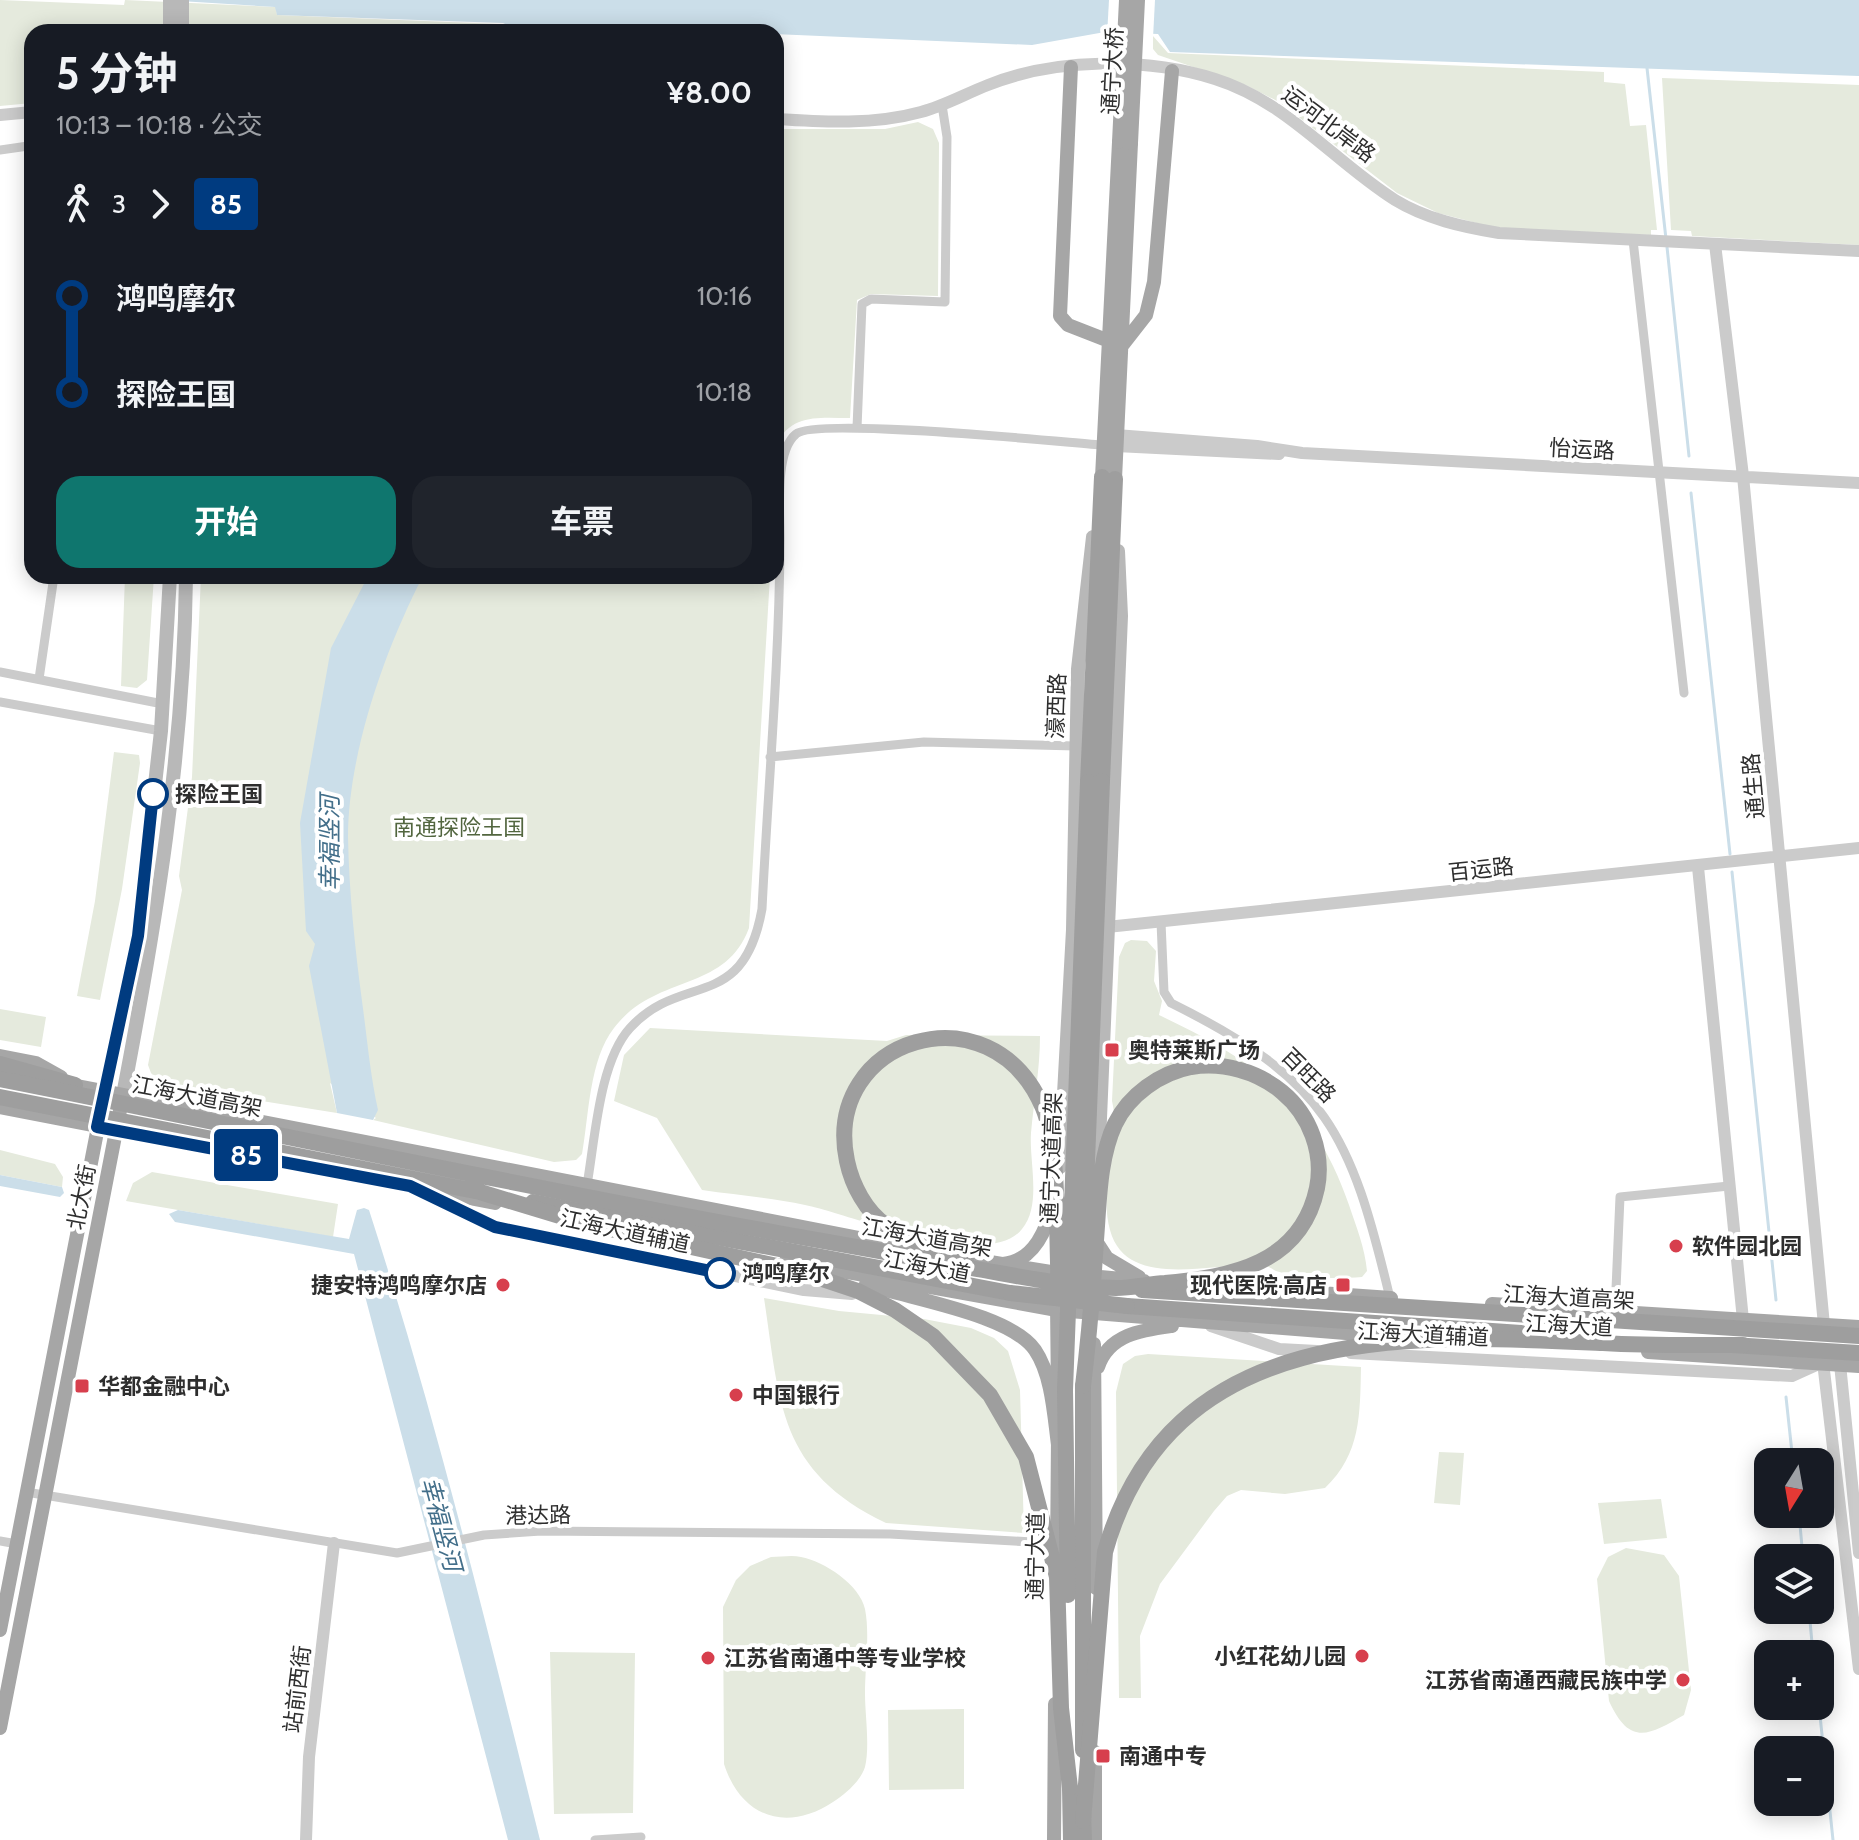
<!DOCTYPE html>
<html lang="zh">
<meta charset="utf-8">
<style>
:root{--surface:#171b24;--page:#20242c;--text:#f1f3f6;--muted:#9ea1a6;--accent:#0f766e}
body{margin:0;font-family:Cabin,"Noto Sans SC",sans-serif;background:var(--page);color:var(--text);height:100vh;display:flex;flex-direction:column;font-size:30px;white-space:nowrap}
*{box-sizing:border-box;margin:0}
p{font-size:26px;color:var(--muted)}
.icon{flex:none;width:44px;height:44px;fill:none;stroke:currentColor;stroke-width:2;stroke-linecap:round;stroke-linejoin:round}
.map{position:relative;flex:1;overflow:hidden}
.drawer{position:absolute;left:24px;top:24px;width:760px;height:560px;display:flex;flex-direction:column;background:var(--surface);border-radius:24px;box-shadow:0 4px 20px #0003}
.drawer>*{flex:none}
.badge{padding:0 16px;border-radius:6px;font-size:28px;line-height:52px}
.needle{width:52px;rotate:191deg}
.controls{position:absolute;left:1754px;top:1448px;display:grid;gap:16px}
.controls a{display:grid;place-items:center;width:80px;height:80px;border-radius:16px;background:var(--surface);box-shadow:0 4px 20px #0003;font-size:40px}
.map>.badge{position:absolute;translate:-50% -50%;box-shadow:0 0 0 4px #fff}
.legs{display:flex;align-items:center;gap:12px;height:88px;padding:0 32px;font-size:26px}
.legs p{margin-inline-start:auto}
.headline{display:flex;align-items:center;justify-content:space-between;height:136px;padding:0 32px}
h1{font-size:44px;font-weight:700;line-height:60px}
.action{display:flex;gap:16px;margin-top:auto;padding:16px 32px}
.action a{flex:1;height:92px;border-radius:24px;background:var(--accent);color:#fff;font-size:32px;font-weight:700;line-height:92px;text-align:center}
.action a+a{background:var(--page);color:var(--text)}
ul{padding:0 32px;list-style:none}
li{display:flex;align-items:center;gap:28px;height:96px;font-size:30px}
li i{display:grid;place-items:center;width:12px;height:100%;margin:0 10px;background:currentColor}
li i::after{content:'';width:20px;height:20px;margin:-10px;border:6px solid;border-radius:50%;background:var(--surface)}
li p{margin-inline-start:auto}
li:first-child i{background:linear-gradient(#0000 50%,currentColor 0)}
li:last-child i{background:linear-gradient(currentColor 50%,#0000 0)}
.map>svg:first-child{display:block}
.green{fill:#e5eadd}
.water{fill:#cbdee9}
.pier{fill:#fff}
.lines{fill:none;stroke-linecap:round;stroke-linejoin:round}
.stream{stroke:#cbdee9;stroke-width:3}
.minor{stroke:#cbcbcb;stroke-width:9}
.tertiary{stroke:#cbcbcb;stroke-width:12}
.secondary{stroke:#b8b8b8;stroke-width:14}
.primary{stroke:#a6a6a6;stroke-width:14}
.trunk{stroke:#9e9e9e;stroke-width:16}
.primary-bridge{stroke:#a6a6a6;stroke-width:14}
.trunk-bridge{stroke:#9e9e9e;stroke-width:16}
.line-1-casing{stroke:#fff;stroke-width:18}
.line-1{stroke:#003b80;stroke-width:12}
.stop-1-dot{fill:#fff;stroke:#003b80;stroke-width:4}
.poi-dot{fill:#d73f4d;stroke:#fff;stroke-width:3}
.labels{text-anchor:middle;stroke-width:8;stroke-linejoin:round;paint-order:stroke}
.street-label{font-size:22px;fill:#2e2e2e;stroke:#fff}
.stop-label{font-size:22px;font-weight:bold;fill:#2e2e2e;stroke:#fff;text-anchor:start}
.park-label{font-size:22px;fill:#52663f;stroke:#fff}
.poi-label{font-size:22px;font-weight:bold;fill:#2e2e2e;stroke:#fff;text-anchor:start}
.water-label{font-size:24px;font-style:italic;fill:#436f8a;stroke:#fff}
</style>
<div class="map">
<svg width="1859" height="1840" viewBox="0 0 1859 1840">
<rect width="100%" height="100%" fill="#fff"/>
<path class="green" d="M 0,0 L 124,5 L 125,0 L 276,7 L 277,15 L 498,24 L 517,32 L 32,32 L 32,103 L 0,106 Z
M 1153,36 L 1168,53 L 1604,72 L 1604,82 L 1625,84 L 1630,126 L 1646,125 L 1657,230 L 1651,230 L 1651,235 L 1496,228 L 1438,213 L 1397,193 L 1279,102 L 1246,85 L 1158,55 L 1153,49 Z
M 1662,78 L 1859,85 L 1859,245 L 1692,236 L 1691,231 L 1671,230 Z
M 918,122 L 933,129 L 939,143 L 938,296 L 871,294 L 857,300 L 850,418 C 820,418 791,413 776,445 L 776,129 L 885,129 Z
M 125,576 L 154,576 L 147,680 L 137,688 L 121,686 Z
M 201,576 L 770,576 L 749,928 C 725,993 656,973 614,1028 C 589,1060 589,1116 582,1154 L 576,1160 L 554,1162 L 373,1120 L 376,1118 L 330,1083 L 337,1113 L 162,1085 L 151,1073 L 148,1065 L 182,890 L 179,876 L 192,777 Z
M 114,752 L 139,755 L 140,763 L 122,889 L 100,1000 L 77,996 L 95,901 Z
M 1131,940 L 1147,941 L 1156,951 L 1154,981 L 1162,1001 L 1159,1015 C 1254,1060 1313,1101 1349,1205 C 1356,1226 1365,1248 1367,1271 L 1362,1277 C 1338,1279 1299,1279 1276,1271 C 1271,1269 1271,1267 1265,1266 C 1221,1259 1127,1294 1110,1230 C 1098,1187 1122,1143 1112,1101 L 1119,957 L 1125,943 Z
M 0,1009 L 46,1017 L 41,1047 L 0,1040 Z
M 650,1028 L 887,1041 L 906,1035 L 1040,1036 C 1040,1069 1034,1100 1031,1133 C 1029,1162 1042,1205 1022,1229 C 989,1272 850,1214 805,1205 C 771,1198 737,1195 702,1190 L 657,1118 L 614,1101 L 624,1055 Z
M 0,1150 L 55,1164 L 63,1177 L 62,1187 L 0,1175 Z
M 152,1172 L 338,1204 L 333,1237 L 126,1201 L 133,1183 Z
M 764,1298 L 839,1311 L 924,1319 L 971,1328 L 994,1338 L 1008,1351 L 1020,1390 L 1024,1533 L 886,1523 C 778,1471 780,1403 764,1298 Z
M 1148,1354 L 1361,1367 C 1360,1414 1361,1454 1325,1488 L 1285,1494 L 1241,1490 L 1227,1496 L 1214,1511 L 1160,1584 L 1140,1636 L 1141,1698 L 1119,1698 L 1116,1392 L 1123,1364 L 1135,1356 Z
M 1439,1452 L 1464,1453 L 1460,1505 L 1434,1503 Z
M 1661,1499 L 1667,1538 L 1604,1544 L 1598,1503 Z
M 1626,1548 L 1664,1555 L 1679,1576 L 1691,1690 L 1684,1715 C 1649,1735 1630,1747 1609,1701 L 1597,1579 L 1608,1557 Z
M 771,1557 C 781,1557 792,1555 801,1557 C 824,1561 860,1585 865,1609 C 870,1634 865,1667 865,1694 C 865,1715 870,1746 865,1767 C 860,1782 845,1794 833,1802 C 786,1833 741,1817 724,1764 L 723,1607 L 736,1580 L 750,1566 Z
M 550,1652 L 635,1653 L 633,1813 L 554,1814 Z
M 964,1709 L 964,1789 L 889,1790 L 888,1710 Z"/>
<path class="water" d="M 164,0 L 1859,0 L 1859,76 L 1170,52 L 1158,34 L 1105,32 L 1032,45 L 632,28 L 620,32 L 523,32 L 503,23 L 277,15 L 275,7 Z
M 368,576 L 423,576 C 385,649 348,754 348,837 C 349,892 355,948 362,1001 C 367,1037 370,1074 378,1110 L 373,1120 L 337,1113 L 309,966 L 315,944 L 306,931 L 300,823 L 331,648 Z
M 0,1175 L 62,1187 L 64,1193 L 60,1197 L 0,1186 Z
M 364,1208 L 369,1210 C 436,1417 487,1628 540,1840 L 508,1840 L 354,1254 L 175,1222 L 169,1214 L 178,1210 L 349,1239 L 357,1210 Z"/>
<path class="pier" d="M 1109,0 L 1155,0 L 1153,38 L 1107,36 Z"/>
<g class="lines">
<path class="stream" d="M 1647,68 L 1666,239
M 1667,247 L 1689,456
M 1691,493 L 1730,854
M 1732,872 L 1776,1300
M 1786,1397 L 1793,1462
M 1799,1514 L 1803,1558
M 1809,1610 L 1813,1654
M 1819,1706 L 1833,1840"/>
<path class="minor" d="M 0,150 L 28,146 L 32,150
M 1633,240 L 1684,693
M 857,428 L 862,304 L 871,299 L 945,302 L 947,137 L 942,105
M 0,672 L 163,704
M 39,679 L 54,576
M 0,702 L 161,731
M 770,757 L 924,742 L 1076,746
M 1161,922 L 1164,992 L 1171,1003 C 1328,1081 1350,1132 1390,1298
M 587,1185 C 595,1140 599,1062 630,1028 C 682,971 743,1014 762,909 C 768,788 779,667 780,545 C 781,518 773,453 796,434 C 815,417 1061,442 1103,445
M 1615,1312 L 1620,1197 L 1729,1186
M 26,1492 L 397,1553 L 484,1535 L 541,1531 L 890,1534 L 1049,1543
M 0,1541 L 17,1544
M 595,1840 L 641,1837"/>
<path class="tertiary" d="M 0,115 L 32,112
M 776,119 C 824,122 874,125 921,112 C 944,106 965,94 988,85 C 1055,58 1146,57 1215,79 C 1288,102 1333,161 1395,200 C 1426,219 1463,227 1499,233 L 1859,251
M 1715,244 L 1743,476 L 1824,1325
M 1116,435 L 1257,446 L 1302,453 L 1859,483
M 1116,446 L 1279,454
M 1698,867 L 1743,1320
M 1107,927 L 1859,848
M 421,1192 L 495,1227 L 804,1290 L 852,1294
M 1211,1326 L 1279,1349 L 1317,1351
M 1351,1353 L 1792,1376 L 1823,1362 L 1859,1669
M 1840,1364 L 1859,1553
M 306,1840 L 309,1757 L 334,1543"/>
<path class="secondary" d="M 170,32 L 170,0
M 182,32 L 182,0
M 105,1091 L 138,936 L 161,731 L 170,576
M 123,1095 C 156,923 184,752 186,576
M 1098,1166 L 1121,616 L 1118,551
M 1060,1167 L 1073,930 L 1078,669 L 1093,537"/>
<path class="primary" d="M 1071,67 L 1060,316 L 1068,325 L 1109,341
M 1121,347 L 1146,315 L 1154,282 L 1172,71
M 1102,477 L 1119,142
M 1115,479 L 1131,143
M 0,1056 L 36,1063 L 61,1077
M 67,1084 L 926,1251
M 0,1107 L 495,1203
M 1096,1241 L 1107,1258 L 1139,1277
M 954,1256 L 1057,1273 L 1144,1281
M 786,1261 L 1057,1310 L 1396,1337
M 1003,1264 C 1035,1261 1047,1228 1054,1201
M 866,1284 C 909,1299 1010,1314 1035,1350 C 1052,1375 1054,1415 1058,1445
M 1193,1284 L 1391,1298
M 1057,1304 L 1058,1396
M 1492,1304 L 1859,1327
M 1094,1344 L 1096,1588
M 1648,1352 L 1859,1366
M 1098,1367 C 1109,1334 1142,1330 1172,1326
M 1057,1564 L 1058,1436
M 0,1630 L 105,1091
M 0,1728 L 123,1095
M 1054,1840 L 1055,1704
M 1095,1840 L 1095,1752"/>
<path class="trunk" d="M 1102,781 L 1115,479
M 1088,782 L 1102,477
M 0,1064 L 75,1085
M 533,1202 L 1010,1293
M 1142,1290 L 1859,1336
M 1127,1306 L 1521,1333
M 1732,1345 L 1859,1353
M 1083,1750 L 1083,1386
M 1070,1788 L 1071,1840
M 1083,1810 L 1084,1840"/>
<path class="primary-bridge" d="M 1119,142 L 1126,0
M 1131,143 L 1138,0"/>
<path class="trunk-bridge" d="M 0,1079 C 259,1130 518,1186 778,1233 C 842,1244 907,1256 971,1268 C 1018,1276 1068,1287 1116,1288 C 1132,1288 1149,1284 1165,1283 C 1231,1277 1301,1264 1317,1188 C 1324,1153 1310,1115 1282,1092 C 1257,1071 1223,1062 1191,1067 C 1160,1073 1129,1095 1115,1124 C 1099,1158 1099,1203 1096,1240 C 1093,1289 1089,1337 1083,1386
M 0,1097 L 480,1192 L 583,1223 L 795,1270 L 858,1291 L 895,1310 L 933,1336 L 990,1395 L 1026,1457 L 1057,1577 L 1061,1708 L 1070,1788
M 966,1259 C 940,1250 910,1242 887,1226 C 866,1212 852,1185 847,1161 C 821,1038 991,985 1043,1108 C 1060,1149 1056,1241 1059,1289
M 1082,1288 L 1102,781
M 1010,1293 L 1127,1306
M 1068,1595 L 1065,1390 L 1088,782
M 1083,1821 L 1105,1552 C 1170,1320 1409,1334 1603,1343 C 1650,1346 1696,1345 1743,1345"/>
</g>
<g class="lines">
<g class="line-1-casing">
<path id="line-1" d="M 153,794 L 138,936 L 97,1127 L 410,1186 L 495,1227 L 720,1273"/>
</g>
<use href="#line-1" class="line-1"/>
</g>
<g class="stop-1-dot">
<circle cx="153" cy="794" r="14"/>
<circle cx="720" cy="1273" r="14"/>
</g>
<g class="poi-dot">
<rect x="1104" y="1042" width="16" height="16" rx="4"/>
<circle cx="1676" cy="1246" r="8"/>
<circle cx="503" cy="1285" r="8"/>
<rect x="1335" y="1277" width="16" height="16" rx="4"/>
<rect x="74" y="1378" width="16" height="16" rx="4"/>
<circle cx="736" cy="1395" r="8"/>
<circle cx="1362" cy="1656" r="8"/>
<circle cx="708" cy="1658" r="8"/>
<circle cx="1683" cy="1680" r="8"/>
<rect x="1095" y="1748" width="16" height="16" rx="4"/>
</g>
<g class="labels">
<g class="street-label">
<text transform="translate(1112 71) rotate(-87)" y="8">通宁大桥</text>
<text transform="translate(1329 124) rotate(37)" y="8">运河北岸路</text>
<text transform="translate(1582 449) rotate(3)" y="8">怡运路</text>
<text transform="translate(1056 706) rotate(-88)" y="8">濠西路</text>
<text transform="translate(1753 786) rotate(-95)" y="8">通生路</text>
<text transform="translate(1481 869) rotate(-6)" y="8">百运路</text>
<text transform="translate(1309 1075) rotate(45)" y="8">百旺路</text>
<text transform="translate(197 1096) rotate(11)" y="8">江海大道高架</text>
<text transform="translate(1051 1158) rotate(-88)" y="8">通宁大道高架</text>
<text transform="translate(81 1197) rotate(-79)" y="8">北大街</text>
<text transform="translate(625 1231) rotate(12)" y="8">江海大道辅道</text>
<text transform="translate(927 1237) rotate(10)" y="8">江海大道高架</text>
<text transform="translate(927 1266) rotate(11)" y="8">江海大道</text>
<text transform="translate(1569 1297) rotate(3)" y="8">江海大道高架</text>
<text transform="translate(1569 1325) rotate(3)" y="8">江海大道</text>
<text transform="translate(1423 1334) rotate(3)" y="8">江海大道辅道</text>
<text transform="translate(538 1515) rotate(-1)" y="8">港达路</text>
<text transform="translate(1035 1556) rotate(-89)" y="8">通宁大道</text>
<text transform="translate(297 1689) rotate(-83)" y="8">站前西街</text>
</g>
<g class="stop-label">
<text x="175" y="802">探险王国</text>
<text x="742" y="1281">鸿鸣摩尔</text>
</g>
<g class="park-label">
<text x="459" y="835">南通探险王国</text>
</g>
<g class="poi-label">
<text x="1128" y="1058">奥特莱斯广场</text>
<text x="1692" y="1254">软件园北园</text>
<text x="487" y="1293" text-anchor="end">捷安特鸿鸣摩尔店</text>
<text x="1327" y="1293" text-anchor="end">现代医院·高店</text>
<text x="98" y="1394">华都金融中心</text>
<text x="752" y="1403">中国银行</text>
<text x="1346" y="1664" text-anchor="end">小红花幼儿园</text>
<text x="724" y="1666">江苏省南通中等专业学校</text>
<text x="1667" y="1688" text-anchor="end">江苏省南通西藏民族中学</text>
<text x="1119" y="1764">南通中专</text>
</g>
<g class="water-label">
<text transform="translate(330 843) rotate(-90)" y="8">幸福竖河</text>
<text transform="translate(441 1524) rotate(75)" y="8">幸福竖河</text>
</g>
</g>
</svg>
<div class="controls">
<a><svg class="needle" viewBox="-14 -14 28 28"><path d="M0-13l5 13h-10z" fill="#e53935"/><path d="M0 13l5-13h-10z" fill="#9ea1a6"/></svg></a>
<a><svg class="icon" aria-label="layers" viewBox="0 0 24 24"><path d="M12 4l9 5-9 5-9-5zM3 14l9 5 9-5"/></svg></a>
<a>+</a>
<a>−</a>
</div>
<b class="badge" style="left:246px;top:1155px;background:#003b80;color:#fff">85</b>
<section class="drawer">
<div class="headline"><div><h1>5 分钟</h1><p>10:13 – 10:18 · 公交</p></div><b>¥8.00</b></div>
<div class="legs"><svg class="icon" aria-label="walk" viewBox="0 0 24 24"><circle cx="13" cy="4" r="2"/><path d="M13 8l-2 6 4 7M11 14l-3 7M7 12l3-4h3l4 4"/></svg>3<svg class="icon" aria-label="forward" viewBox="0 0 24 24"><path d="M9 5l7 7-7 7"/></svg><b class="badge" style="background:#003b80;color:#fff">85</b></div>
<ul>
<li><i style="color:#003b80"></i><b>鸿鸣摩尔</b><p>10:16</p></li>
<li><i style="color:#003b80"></i><b>探险王国</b><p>10:18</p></li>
</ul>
<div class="action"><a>开始</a><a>车票</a></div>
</section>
</div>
